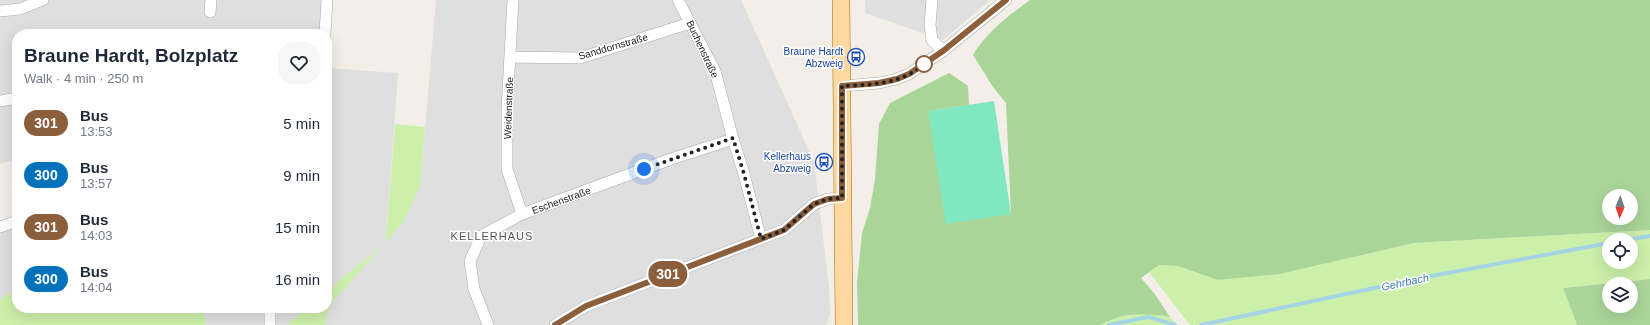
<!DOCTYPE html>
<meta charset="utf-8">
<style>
:root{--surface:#fff;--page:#f6f6f7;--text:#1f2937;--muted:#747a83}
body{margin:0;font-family:Helvetica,sans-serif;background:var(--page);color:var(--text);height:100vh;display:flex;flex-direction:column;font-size:15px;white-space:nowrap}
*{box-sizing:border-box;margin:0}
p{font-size:13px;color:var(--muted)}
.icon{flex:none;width:22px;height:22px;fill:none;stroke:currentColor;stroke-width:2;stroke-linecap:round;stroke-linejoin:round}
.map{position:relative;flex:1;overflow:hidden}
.sheet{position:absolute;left:12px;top:29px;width:320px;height:284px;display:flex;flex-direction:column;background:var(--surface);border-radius:16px;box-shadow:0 4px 16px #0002}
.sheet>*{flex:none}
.badge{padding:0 8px;border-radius:13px;font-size:14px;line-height:26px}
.needle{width:26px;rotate:182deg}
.fabs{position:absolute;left:1602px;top:189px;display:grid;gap:8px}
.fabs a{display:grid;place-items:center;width:36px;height:36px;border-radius:50%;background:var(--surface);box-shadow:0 4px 16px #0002;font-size:20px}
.you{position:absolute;width:20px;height:20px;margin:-10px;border:3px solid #fff;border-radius:50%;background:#1a73e8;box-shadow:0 0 0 6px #1a73e833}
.map>.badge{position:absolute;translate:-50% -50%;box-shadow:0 0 0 2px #fff}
.round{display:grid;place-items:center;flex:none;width:42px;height:42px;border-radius:16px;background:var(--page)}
.head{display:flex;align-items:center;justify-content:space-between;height:68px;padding:0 12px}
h1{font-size:19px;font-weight:800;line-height:30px}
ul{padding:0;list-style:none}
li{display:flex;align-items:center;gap:12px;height:52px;padding:0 12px}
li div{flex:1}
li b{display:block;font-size:15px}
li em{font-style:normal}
li .badge{min-width:44px;font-weight:700;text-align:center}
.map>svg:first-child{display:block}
.residential{fill:#e0dfdf}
.grass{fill:#ccf0aa;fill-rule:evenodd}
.forest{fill:#aad599;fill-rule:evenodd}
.pitch{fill:#80e8c0}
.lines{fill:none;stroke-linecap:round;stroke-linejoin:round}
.stream{stroke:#a5d5e4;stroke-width:4}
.minor-casing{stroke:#a9a9a9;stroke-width:12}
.primary-casing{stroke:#9f6b00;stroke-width:18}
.minor{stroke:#fff;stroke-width:11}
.primary{stroke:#ffd7a0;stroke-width:17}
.line-casing{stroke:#fff;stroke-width:9}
.line{stroke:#8b5e3c;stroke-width:6}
.walk{stroke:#222;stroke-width:4;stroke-dasharray:0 7.2}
.stop-dot{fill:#fff;stroke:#8b5e3c;stroke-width:2}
.labels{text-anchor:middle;stroke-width:3;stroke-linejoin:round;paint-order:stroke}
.street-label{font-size:10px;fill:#222;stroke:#fff}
.transit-label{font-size:10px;fill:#164399;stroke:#fff;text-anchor:end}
.neighbourhood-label{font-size:11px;letter-spacing:1px;fill:#555;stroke:#fff}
.water-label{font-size:11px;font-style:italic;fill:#407ab3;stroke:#fff}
</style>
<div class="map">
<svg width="1650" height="325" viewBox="0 0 1650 325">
<rect width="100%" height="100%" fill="#f3efe8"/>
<path class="residential" d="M 0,0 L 331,0 L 327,51 L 327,34 L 17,34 L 17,159 L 0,164 Z
M 436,0 L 741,0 L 814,162 L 829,287 L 830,316 L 826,325 L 206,325 L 203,308 L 327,308 L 327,68 L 398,73 L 386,241 L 403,222 L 420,187 Z
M 865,0 L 990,0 L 943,40 L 865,13 Z
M 17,216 L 17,290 L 0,299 L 0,221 Z"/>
<path class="grass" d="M 395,124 L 425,127 L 420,187 L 403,222 L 329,306 L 325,325 L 287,325 L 307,308 L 327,308 L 327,291 L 386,242 Z
M 1650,230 L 1650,279 L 1563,288 L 1577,325 L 1190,325 L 1149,272 L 1159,265 L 1178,266 L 1218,280 L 1280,274 L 1414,243 ZM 1609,240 L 1631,240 L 1631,262 L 1609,262 Z
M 17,290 L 17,308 L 203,308 L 206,325 L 0,325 L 0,299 Z
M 1144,313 L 1170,317 L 1178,325 L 1100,325 L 1112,318 Z"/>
<path class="forest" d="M 1030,0 L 1650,0 L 1650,230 L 1414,243 L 1280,274 L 1218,280 L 1178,266 L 1159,265 L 1141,278 L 1154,293 L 1170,317 C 1143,313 1125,312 1100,325 L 858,325 L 857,283 L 862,233 L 870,208 L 875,179 L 879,124 L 890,103 L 949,73 L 968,86 L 969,105 L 928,111 L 1011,214 L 1006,103 L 993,87 L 973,55 C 987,32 1008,16 1030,0 ZM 1609,196 L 1631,196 L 1631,218 L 1609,218 Z
M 1650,279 L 1650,325 L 1577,325 L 1563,288 ZM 1609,284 L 1631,284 L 1631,306 L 1609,306 Z"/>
<path class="pitch" d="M 994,101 L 1011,214 L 946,224 L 928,111 Z"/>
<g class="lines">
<path class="stream" d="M 1625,240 L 1650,236
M 1109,325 L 1148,317 L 1175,325
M 1201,325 L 1426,277 L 1609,243"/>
<g class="minor-casing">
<path id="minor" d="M 513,0 L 507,110 L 507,169 L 522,214
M 678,0 L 715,71 L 733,139 L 744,174 L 761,239
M 932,0 L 930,25 L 932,40 L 943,51
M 0,11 L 20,9 L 43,0
M 210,12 L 211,0
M 325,34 L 327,0
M 510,57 L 580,58 L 690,23
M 842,86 L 879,83 L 897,79 L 909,74 L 943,51 L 1006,0
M 0,101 L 17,98
M 0,227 L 17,221
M 270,325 L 270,308
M 488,325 L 474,289 L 470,261 L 481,236 L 522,214 L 671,159 L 733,139
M 555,325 L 586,306 L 784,230 L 814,204 L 828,199 L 842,198"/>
</g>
<g class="primary-casing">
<path id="primary" d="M 841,0 L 844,325"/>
</g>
<use href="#minor" class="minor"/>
<use href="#primary" class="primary"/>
</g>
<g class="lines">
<g class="line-casing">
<path id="line" d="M 555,325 L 586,306 L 784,230 L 814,204 L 828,199 L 842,198 L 842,86 L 879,83 L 897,79 L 909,74 L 943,51 L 1006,0"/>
</g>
<use href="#line" class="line"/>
<path class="walk" d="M 644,169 L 733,138 L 744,174 L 761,239 L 784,230 L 814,204 L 828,199 L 842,198 L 842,86 C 870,85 903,84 924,64"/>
</g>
<defs>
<g id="bus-ring" transform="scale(0.9)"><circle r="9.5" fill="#fff" stroke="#1a4fb4" stroke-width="1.5"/><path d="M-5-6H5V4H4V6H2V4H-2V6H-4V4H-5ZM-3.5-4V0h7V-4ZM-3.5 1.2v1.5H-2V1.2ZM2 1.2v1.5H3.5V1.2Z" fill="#1a4fb4"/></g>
</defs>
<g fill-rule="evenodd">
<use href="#bus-ring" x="856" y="57"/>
<use href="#bus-ring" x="824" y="162"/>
</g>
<circle class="stop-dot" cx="924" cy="64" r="8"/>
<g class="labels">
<g class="street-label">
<text transform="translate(613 46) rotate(-16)" y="4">Sanddornstraße</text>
<text transform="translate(703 49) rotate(65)" y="4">Buchenstraße</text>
<text transform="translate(508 108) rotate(-88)" y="4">Weidenstraße</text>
<text transform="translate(561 200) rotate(-20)" y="4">Eschenstraße</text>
</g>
<g class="transit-label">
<text x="843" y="55">Braune Hardt<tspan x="843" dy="12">Abzweig</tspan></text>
<text x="811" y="160">Kellerhaus<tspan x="811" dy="12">Abzweig</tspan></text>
</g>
<g class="neighbourhood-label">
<text x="492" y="240">KELLERHAUS</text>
</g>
<g class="water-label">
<text transform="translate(1405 282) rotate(-12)" y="4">Gehrbach</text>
</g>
</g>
</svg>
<div class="fabs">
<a><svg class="needle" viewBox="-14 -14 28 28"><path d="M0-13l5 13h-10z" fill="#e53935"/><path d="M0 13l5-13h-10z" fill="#747a83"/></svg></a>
<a><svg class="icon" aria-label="locate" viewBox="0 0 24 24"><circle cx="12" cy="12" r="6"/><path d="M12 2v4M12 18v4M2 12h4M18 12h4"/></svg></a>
<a><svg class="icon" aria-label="layers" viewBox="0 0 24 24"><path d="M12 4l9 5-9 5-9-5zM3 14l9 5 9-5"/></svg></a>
</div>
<div class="you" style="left:644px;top:169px"></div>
<b class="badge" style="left:668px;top:274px;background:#8b5e3c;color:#fff">301</b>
<section class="sheet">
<div class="head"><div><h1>Braune Hardt, Bolzplatz</h1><p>Walk · 4 min · 250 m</p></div><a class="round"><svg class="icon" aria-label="heart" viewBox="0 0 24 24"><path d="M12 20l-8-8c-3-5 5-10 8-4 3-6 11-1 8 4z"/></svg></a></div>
<ul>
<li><span class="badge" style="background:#8b5e3c;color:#fff">301</span><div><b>Bus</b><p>13:53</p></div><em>5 min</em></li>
<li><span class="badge" style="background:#0072bc;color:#fff">300</span><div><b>Bus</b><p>13:57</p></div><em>9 min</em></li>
<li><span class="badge" style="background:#8b5e3c;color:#fff">301</span><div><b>Bus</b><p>14:03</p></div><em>15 min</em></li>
<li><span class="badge" style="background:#0072bc;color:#fff">300</span><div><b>Bus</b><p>14:04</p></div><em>16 min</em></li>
</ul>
</section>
</div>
